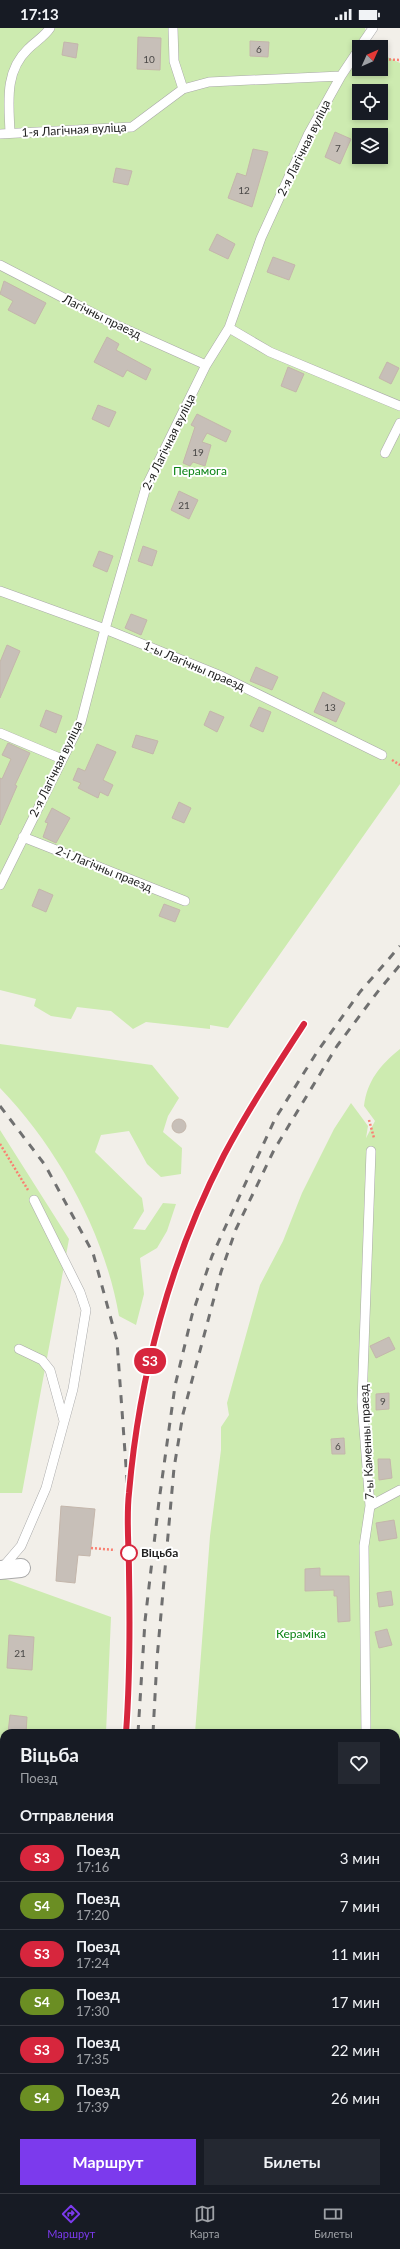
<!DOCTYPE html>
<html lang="ru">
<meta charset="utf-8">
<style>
:root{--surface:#171b24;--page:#242831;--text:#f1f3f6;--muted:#9ea1a6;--line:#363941;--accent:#7c3aed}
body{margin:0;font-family:Lato,sans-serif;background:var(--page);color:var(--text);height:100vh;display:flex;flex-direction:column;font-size:15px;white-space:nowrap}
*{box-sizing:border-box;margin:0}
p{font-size:13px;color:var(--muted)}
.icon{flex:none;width:22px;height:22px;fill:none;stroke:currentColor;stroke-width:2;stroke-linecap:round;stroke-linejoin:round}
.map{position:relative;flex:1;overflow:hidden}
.details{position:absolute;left:0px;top:1701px;width:400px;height:464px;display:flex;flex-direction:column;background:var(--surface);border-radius:12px 12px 0 0;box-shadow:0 2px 6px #0003}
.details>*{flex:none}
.badge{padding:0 8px;border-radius:13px;font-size:14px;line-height:26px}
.needle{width:26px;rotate:45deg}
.tools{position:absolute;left:352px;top:12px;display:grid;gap:8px}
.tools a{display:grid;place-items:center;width:36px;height:36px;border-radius:0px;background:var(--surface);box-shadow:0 2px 6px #0003;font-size:20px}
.map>.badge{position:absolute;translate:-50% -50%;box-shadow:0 0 0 2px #fff}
h2{padding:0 20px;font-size:15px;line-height:36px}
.round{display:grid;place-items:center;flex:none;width:42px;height:42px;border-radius:0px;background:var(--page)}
.head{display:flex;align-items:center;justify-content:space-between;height:68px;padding:0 20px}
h1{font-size:19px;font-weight:700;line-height:30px}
.primary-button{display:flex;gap:8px;margin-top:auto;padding:8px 20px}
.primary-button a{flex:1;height:46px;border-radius:0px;background:var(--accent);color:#fff;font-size:16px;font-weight:700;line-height:46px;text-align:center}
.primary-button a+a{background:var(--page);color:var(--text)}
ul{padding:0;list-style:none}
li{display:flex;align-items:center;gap:12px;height:48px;padding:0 20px;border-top:1px solid var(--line)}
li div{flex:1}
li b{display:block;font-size:15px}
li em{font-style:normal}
li .badge{min-width:44px;font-weight:700;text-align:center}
.status{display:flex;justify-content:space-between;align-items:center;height:28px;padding:0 20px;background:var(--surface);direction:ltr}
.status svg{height:11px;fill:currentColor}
.tab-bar{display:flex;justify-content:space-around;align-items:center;height:56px;border-top:1px solid var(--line);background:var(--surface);font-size:11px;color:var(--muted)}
.tab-bar a{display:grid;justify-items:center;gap:2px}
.tab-bar .selected{color:var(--accent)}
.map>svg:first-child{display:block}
.grass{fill:#cdebb0;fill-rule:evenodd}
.building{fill:#c7bfb8;stroke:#c4b6ab}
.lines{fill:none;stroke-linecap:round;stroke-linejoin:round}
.lane-casing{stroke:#a9a9a9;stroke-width:10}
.street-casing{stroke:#a9a9a9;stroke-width:20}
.path{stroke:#fa8072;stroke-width:2.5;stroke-dasharray:2 2;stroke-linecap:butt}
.lane{stroke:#fff;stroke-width:9}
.street{stroke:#fff;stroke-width:18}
.rail{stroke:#707070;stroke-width:3;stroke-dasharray:8 8;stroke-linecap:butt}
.line-casing{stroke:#fff;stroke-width:9}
.line{stroke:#d7263d;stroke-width:6}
.stop-dot{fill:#fff;stroke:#d7263d;stroke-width:2}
.labels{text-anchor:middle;stroke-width:4;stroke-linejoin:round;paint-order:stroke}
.number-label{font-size:10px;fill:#4b4948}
.street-label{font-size:12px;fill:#222;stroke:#fff}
.park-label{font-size:12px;fill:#0c8416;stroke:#fff}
.stop-label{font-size:12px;font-weight:bold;fill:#222;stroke:#fff;text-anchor:start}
</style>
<div class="status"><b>17:13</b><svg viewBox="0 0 49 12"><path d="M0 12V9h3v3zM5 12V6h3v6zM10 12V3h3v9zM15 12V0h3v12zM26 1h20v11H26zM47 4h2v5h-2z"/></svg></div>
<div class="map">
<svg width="400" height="2165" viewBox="0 0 400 2165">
<rect width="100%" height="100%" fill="#f2efe9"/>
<path class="grass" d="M 0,0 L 365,0 L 369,19 L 359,19 L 359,41 L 381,41 L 381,26 L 400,35 L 400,756 L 228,1000 L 210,997 L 210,1001 L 146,994 L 133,1001 L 111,983 L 77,979 L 71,991 L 51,988 L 34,978 L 36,971 L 0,962 ZM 359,63 L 381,63 L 381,85 L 359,85 ZM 359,107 L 381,107 L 381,129 L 359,129 Z
M 0,1016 L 152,1037 L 179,1070 L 168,1088 L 163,1104 L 182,1120 L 181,1146 L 161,1149 L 147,1136 L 129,1103 L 101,1107 L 95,1124 L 142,1170 L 144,1183 L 133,1201 L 145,1202 L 163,1175 L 176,1176 L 167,1203 L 157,1220 L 140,1230 L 144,1266 L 136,1297 L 119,1288 C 105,1206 58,1120 0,1060 Z
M 400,1021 L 400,2165 L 167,2165 L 167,2161 L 396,2161 L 396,1705 L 195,1705 L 210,1508 L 221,1422 L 221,1399 L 229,1387 L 227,1375 L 260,1257 L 283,1213 L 302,1165 L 334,1101 L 351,1075 L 368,1098 L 366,1110 L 375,1093 L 364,1078 C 367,1053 380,1037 400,1021 Z
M 0,1102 L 69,1211 L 22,1465 L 0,1465 Z
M 0,1549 L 111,1589 L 106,1705 L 4,1705 L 4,2161 L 86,2161 L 86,2165 L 0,2165 Z"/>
<path class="building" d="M 138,9 L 161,10 L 160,42 L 137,41 Z
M 250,13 L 269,14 L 268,29 L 250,28 Z
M 64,14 L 78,16 L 76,30 L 62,27 Z
M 335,104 L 351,111 L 340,136 L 325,129 Z
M 253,121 L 268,124 L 252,179 L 228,170 L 237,145 L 246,148 Z
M 116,140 L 132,143 L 128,157 L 113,154 Z
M 217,206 L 235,216 L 228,231 L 209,222 Z
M 273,229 L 295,237 L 289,252 L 267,244 Z
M 4,253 L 46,275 L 35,296 L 8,282 L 13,273 L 0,266 Z
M 107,309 L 119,316 L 116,322 L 151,341 L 146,352 L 127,342 L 123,349 L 94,334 Z
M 387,334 L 399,340 L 391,356 L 379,350 Z
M 288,339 L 304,346 L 296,364 L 281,358 Z
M 98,377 L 116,384 L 109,399 L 92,391 Z
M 197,386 L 231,403 L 226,414 L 207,405 L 202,414 L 211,417 L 205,438 L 193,434 L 190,438 L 183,435 L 195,399 L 191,397 Z
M 179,463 L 198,472 L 189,491 L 171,482 Z
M 143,518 L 157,523 L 152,538 L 138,533 Z
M 99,523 L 113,528 L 107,544 L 93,538 Z
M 131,586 L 147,592 L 141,607 L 125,600 Z
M 7,617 L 20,623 L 0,670 L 0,634 Z
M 256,639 L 278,649 L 272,662 L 250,653 Z
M 323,664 L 345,675 L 336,694 L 314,684 Z
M 259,679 L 271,684 L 263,704 L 250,698 Z
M 46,682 L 62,688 L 56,705 L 40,698 Z
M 210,683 L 224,689 L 217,704 L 204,697 Z
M 136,707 L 158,713 L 153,726 L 132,719 Z
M 8,715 L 30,725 L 15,757 L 17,758 L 0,797 L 0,750 L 2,751 L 11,731 L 2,727 Z
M 97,716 L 116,724 L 103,752 L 113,757 L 108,768 L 100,764 L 98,770 L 78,760 L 81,755 L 73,752 L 78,740 L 85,743 Z
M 179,774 L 191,780 L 184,795 L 172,790 Z
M 52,780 L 70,790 L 56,815 L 43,809 L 48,795 L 45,794 Z
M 39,861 L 53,867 L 46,884 L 32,878 Z
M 164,876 L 180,882 L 175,894 L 159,888 Z
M172 1098a7 7 0 1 1 14 0a7 7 0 1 1-14 0Z
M 389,1309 L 395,1321 L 376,1330 L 370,1318 Z
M 389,1365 L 389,1381 L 376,1382 L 376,1366 Z
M 344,1410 L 345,1426 L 332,1426 L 331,1411 Z
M 378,1431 L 390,1431 L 392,1450 L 379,1452 Z
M 61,1478 L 95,1481 L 90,1528 L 78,1527 L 75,1555 L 56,1553 Z
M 394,1492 L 397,1510 L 379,1513 L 376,1495 Z
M 320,1540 L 320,1548 L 349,1548 L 350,1593 L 338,1594 L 337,1568 L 334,1568 L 334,1562 L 305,1563 L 305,1541 Z
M 391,1563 L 393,1577 L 379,1579 L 377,1565 Z
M 387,1601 L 392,1617 L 379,1620 L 375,1604 Z
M 9,1607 L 34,1609 L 32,1642 L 7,1640 Z
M 10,1687 L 27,1689 L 26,1705 L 8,1705 Z"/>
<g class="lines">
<g class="lane-casing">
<path id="lane" d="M 173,0 L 174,33 L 183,61
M 360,19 L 373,0
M 10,105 C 9,75 4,44 28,21 C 36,13 44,9 50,0
M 0,106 L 132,99 L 183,61 L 209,54 L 341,48
M 0,237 L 112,295 L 206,337
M 229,300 L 270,324 L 400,378
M 385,425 L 400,395
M 0,563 L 105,601 L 221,648 L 382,727
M 0,705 L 62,731
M 23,809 L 185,873
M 0,857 L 81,694 L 105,601 L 146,459 L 206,337 L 229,300 L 261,210 L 308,107 L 341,48 L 359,21
M 19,1321 L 42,1332 L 50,1342 L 64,1393
M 370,1478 L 400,1462
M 2,1540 L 21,1518 L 46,1460 L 73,1361 L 86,1282 L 80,1264 L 34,1172
M 366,1705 L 364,1518 L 370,1478 L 362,1374 L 371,1123
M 0,2140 L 4,2133
M 348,2165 L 350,2161"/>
</g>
<g class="street-casing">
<path id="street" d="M 0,1542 L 21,1540"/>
</g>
<path class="path" d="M 381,31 L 400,32
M 392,732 L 400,737
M 369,1092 L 374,1110
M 0,1116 L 28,1162
M 91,1520 L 115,1522"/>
<use href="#lane" class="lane"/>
<use href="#street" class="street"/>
<path class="rail" d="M 0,1078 L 45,1137 L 93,1225 L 117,1313 L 128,1466 L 130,1602 L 129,1655 L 126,1705
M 131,1448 C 144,1356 162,1263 201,1177 C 229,1113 266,1054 304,996
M 138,1705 L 145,1593 L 159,1473 L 175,1358 L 192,1287 L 212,1228 L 275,1091 L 317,1024 L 360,964 L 400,918
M 153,1705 L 157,1631 L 174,1440 L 183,1386 L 221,1244 L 236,1201 L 274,1122 L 337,1018 L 379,962 L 400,937
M 92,2165 L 92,2161
M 105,2165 L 105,2161"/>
</g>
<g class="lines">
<g class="line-casing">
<path id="line" d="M 126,1705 C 130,1651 130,1598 129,1544 C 129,1518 126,1491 129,1465 C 139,1349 170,1231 224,1127 C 248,1082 276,1039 304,996"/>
</g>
<use href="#line" class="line"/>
</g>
<circle class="stop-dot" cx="129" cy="1525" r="8"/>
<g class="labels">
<g class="number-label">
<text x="259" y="25">6</text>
<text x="149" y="35">10</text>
<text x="338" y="124">7</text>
<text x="244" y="166">12</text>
<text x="198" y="428">19</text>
<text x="184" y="481">21</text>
<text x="330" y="683">13</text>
<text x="383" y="1377">9</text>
<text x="338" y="1422">6</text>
<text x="20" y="1629">21</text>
</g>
<g class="street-label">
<text transform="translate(74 102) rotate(-3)" y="4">1-я Лагічная вуліца</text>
<text transform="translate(304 120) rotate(-64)" y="4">2-я Лагічная вуліца</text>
<text transform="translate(102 289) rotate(26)" y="4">Лагічны праезд</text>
<text transform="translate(169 414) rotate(-64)" y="4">2-я Лагічная вуліца</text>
<text transform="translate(194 638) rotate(23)" y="4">1-ы Лагічны праезд</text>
<text transform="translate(56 741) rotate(-64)" y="4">2-я Лагічная вуліца</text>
<text transform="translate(104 841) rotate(22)" y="4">2-і Лагічны праезд</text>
<text transform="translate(367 1414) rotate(-93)" y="4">7-ы Каменны праезд</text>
</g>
<g class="park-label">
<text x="200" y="447">Перамога</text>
<text x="301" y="1610">Кераміка</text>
</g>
<g class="stop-label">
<text x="141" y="1529">Віцьба</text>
</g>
</g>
</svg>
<div class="tools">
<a><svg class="needle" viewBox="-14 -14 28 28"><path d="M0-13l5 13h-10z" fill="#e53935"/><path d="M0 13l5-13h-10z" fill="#9ea1a6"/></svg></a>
<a><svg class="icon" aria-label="locate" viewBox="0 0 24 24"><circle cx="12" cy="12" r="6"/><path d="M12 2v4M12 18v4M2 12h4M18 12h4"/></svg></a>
<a><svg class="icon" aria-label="layers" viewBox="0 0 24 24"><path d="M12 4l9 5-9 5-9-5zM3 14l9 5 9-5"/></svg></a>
</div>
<b class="badge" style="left:150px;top:1333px;background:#d7263d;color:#fff">S3</b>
<section class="details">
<div class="head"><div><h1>Віцьба</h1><p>Поезд</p></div><a class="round"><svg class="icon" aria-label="heart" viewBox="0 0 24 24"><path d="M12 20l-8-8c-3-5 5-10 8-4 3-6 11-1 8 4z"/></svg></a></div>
<h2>Отправления</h2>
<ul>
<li><span class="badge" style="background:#d7263d;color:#fff">S3</span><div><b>Поезд</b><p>17:16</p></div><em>3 мин</em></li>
<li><span class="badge" style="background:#6b8e23;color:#fff">S4</span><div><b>Поезд</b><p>17:20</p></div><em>7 мин</em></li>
<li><span class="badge" style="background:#d7263d;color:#fff">S3</span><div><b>Поезд</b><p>17:24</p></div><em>11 мин</em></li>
<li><span class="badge" style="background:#6b8e23;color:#fff">S4</span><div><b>Поезд</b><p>17:30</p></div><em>17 мин</em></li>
<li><span class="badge" style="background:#d7263d;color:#fff">S3</span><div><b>Поезд</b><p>17:35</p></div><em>22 мин</em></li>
<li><span class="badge" style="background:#6b8e23;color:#fff">S4</span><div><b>Поезд</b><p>17:39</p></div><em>26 мин</em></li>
</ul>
<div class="primary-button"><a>Маршрут</a><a>Билеты</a></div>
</section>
</div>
<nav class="tab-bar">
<a class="selected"><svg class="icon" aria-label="directions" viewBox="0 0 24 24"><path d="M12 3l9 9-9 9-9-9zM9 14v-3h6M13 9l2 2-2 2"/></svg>Маршрут</a>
<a><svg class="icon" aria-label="map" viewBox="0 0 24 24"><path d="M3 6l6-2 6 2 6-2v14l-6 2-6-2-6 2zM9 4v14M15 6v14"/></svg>Карта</a>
<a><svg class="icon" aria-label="tickets" viewBox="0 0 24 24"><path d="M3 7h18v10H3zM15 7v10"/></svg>Билеты</a>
</nav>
